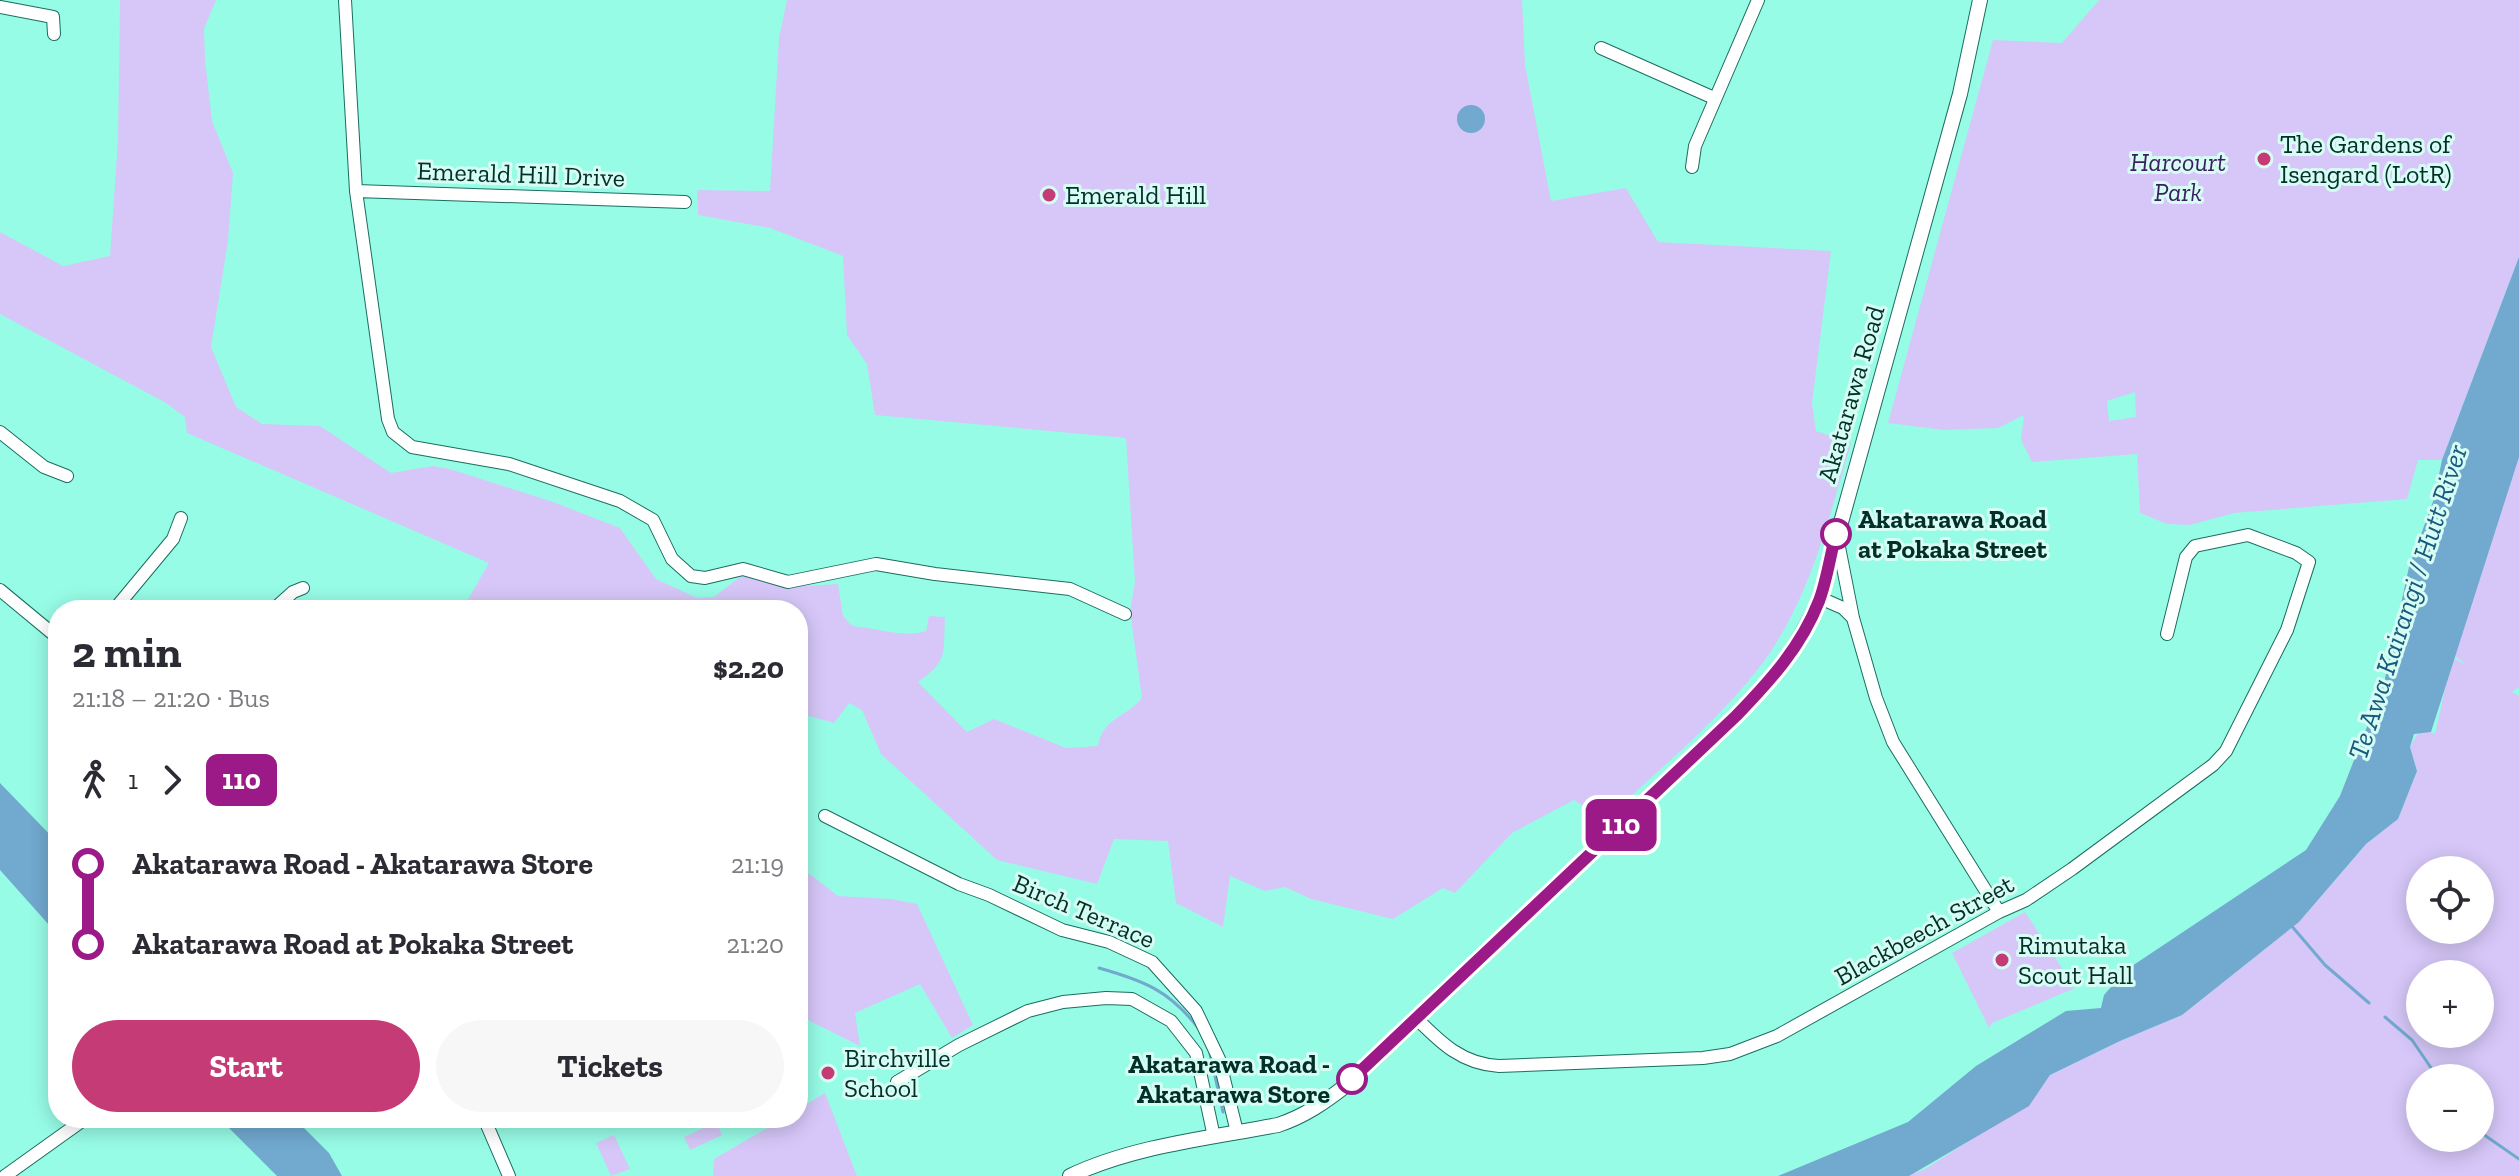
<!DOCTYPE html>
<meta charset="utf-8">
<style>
:root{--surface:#fff;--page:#f7f7f7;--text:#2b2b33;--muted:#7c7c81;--accent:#c53b75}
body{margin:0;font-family:"Zilla Slab",serif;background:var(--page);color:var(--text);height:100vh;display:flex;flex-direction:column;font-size:30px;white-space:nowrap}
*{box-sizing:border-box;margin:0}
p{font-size:26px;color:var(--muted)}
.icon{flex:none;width:44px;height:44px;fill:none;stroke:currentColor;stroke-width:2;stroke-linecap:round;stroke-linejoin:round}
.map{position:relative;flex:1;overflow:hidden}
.sheet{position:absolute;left:48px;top:600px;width:760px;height:528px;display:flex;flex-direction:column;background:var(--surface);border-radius:32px;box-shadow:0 4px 20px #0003}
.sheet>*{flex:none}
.badge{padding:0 16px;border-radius:12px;font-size:28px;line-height:52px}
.buttons{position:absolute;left:2406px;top:856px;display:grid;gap:16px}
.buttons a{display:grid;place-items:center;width:88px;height:88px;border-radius:50%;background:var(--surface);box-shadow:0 4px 20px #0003;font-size:40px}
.map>.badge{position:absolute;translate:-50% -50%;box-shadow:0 0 0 4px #fff}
.legs{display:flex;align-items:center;gap:12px;height:88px;padding:0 24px;font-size:26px}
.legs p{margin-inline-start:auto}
.overview{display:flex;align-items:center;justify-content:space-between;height:136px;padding:0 24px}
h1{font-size:44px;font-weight:800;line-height:60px}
.primary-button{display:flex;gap:16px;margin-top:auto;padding:16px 24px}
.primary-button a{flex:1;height:92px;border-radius:48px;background:var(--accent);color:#fff;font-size:32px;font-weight:800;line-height:92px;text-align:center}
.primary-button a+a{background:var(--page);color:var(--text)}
ul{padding:0 24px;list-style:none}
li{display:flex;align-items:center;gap:28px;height:80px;font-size:30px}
li i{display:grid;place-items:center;width:12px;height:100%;margin:0 10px;background:currentColor}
li i::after{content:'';width:20px;height:20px;margin:-10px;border:6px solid;border-radius:50%;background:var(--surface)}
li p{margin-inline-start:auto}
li:first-child i{background:linear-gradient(#0000 50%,currentColor 0)}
li:last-child i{background:linear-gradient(currentColor 50%,#0000 0)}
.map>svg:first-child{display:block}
.green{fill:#d6c7f8;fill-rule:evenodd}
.water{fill:#71a9cf}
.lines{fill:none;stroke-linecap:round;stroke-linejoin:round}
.stream{stroke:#71a9cf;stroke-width:3}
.minor-casing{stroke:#1b6d5f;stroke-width:14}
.tertiary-casing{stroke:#1b6d5f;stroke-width:16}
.minor{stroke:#fff;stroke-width:12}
.tertiary{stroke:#fff;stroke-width:14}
.line-1-casing{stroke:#fff;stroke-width:18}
.line-1{stroke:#9c1a87;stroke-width:12}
.poi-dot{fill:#c53b75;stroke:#d7fcf3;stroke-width:3}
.stop-1-dot{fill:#fff;stroke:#9c1a87;stroke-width:4}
.labels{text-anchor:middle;stroke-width:6;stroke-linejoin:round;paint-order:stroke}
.poi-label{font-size:26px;fill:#023029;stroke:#d7fcf3;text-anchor:start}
.park-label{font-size:26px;font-style:italic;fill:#391e60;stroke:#d7fcf3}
.street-label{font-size:26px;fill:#023029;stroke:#d7fcf3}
.stop-label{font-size:26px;font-weight:bold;fill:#023029;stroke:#d7fcf3;text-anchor:start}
.water-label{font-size:28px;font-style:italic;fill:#16597f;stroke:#d7fcf3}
</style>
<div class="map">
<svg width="2519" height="1176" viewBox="0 0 2519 1176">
<rect width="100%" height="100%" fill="#97fce6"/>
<path class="green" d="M 120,0 L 216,0 L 204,29 L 205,60 L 212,121 L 233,173 L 228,241 L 211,347 L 236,407 L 262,424 L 320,426 L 391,473 L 433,466 L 450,469 L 553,502 L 620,528 L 656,579 L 697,598 L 714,597 L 741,576 L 791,587 L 838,584 L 843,616 L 852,626 C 877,628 902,638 926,631 L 929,616 L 945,617 C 943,652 949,661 918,682 L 967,732 L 994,719 L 1066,748 L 1098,746 C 1103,717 1126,718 1142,698 L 1130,611 L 1135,582 L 1126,438 L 875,415 L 867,364 L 847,335 L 843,256 L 770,228 L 698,215 L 697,190 L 770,191 L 779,38 L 787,0 L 1522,0 L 1525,65 L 1551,201 L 1626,188 L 1658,242 L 1831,251 L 1812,403 L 1816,431 L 1851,443 C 1828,521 1809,604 1758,669 C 1714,725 1657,771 1605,820 L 1574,800 L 1512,833 L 1455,893 L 1443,888 L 1393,919 L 1311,899 L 1285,887 L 1265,891 L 1230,876 L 1223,927 L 1176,903 L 1168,841 L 1114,839 L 1097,884 L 997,860 L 881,754 L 862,710 L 849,703 L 834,723 L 798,713 L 798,610 L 477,610 L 466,603 L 489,563 L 187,433 L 185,417 L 166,403 L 0,314 L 0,232 L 63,266 L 110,256 L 118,140 Z
M 2099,0 L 2519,0 L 2519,257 L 2442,460 L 2418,460 L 2407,499 L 2234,513 L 2190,525 L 2167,524 L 2140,513 L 2137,454 L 2032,462 L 2021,440 L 2024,415 L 1998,428 L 1944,430 L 1888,423 L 1993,40 L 2062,43 ZM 2135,392 L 2136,417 L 2109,421 L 2107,401 Z
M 2519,448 L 2519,687 L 2512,692 L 2519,696 L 2519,1176 L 1908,1176 L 1927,1168 L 2031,1101 L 2050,1075 L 2120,1041 L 2182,1015 L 2299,922 L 2366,844 L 2398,819 L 2417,771 L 2410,747 L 2421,728 L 2435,734 L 2452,657 L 2468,666 L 2455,656 ZM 2420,870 L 2480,870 L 2480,930 L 2420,930 ZM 2420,974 L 2480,974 L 2480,1034 L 2420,1034 ZM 2420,1078 L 2480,1078 L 2480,1138 L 2420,1138 Z
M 798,865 L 838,896 L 891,899 L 917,904 L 973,1025 L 952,1038 L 920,984 L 855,1013 L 860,1046 L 798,1015 Z
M 2025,912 L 2075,988 L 1992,1023 L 1989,1028 L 1952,953 Z
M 825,1093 L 857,1176 L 713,1176 L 714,1159 L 784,1118 L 798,1118 L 798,1109 Z
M 716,1122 L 722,1135 L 690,1150 L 684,1137 Z
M 614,1135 L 630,1169 L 611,1176 L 596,1143 Z"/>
<path class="water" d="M1457 119a14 14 0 1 1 28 0a14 14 0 1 1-28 0Z
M 2519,257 L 2519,457 L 2431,732 L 2414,734 L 2410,747 L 2417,771 L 2398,819 L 2366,844 L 2299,922 L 2182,1015 L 2120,1041 L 2050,1075 L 2029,1106 L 1909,1176 L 1778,1176 L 1908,1122 L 1976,1066 L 2066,1011 L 2101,1008 L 2104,995 L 2126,970 L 2306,850 L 2340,796 L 2384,683 L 2409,567 L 2434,499 L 2442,460 Z
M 0,783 L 58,843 L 58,935 L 0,870 Z
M 219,1118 L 294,1118 L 329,1153 L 342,1176 L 277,1176 Z"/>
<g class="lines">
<path class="stream" d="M 2290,924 L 2325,965 L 2369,1003
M 1099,968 C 1145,981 1170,991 1199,1029
M 2385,1017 L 2412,1040 L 2438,1078
M 1210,1054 L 1223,1112
M 2480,1132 L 2519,1159"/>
<g class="minor-casing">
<path id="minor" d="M 345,0 L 356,191 L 388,419 L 393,432 L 412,447 L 509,464 L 620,501 L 653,520 L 672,559 L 691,576 L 705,578 L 743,569 L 788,582 L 876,564 L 935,574 L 1070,589 L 1125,614
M 0,7 L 53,17 L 54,34
M 1601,48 L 1714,98
M 1692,167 L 1695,146 L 1758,0
M 356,191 L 685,202
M 0,432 L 44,467 L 67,476
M 1837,537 L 1853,618 L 1876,698 L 1893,742 L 1999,912
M 0,590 L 58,638
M 1820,598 L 1843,608 L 1853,618
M 114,610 L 173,539 L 181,518
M 273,610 L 293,592 L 303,588
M 825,816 L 959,884 L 989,895 L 1062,930 L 1109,942 L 1152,962 L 1196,1011 L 1219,1059 L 1237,1132
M 1416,1018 C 1441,1043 1462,1064 1499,1066 L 1703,1058 L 1730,1054 L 1777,1036 L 1999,912 L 2026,900 L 2072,869 L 2213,765 L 2226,751 L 2287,630 L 2309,562 L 2296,553 L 2248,535 L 2195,546 L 2186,557 L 2167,634
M 897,1082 L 959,1045 L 1028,1011 L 1063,1002 L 1106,998 L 1132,999 L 1171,1021 L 1196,1053 L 1214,1137
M 484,1118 L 509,1176
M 5,1176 L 86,1118"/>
</g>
<g class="tertiary-casing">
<path id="tertiary" d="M 1070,1176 C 1133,1146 1209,1138 1278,1125 C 1305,1116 1325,1102 1348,1084 L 1736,716 C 1775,677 1797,649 1820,598 L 1960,94 L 1980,0"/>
</g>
<use href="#minor" class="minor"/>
<use href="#tertiary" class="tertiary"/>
</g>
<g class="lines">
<g class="line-1-casing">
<path id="line-1" d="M 1352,1079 L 1736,716 C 1770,681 1801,647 1819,601 C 1827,580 1830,556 1836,534"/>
</g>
<use href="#line-1" class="line-1"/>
</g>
<g class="poi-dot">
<circle cx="2264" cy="159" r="8"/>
<circle cx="1049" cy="195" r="8"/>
<circle cx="2002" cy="960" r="8"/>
<circle cx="828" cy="1073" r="8"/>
</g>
<g class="stop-1-dot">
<circle cx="1836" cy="534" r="14"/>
<circle cx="1352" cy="1079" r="14"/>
</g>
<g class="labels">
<g class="poi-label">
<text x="2280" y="153">The Gardens of<tspan x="2280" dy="30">Isengard (LotR)</tspan></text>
<text x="1065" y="204">Emerald Hill</text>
<text x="2018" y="954">Rimutaka<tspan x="2018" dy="30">Scout Hall</tspan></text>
<text x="844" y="1067">Birchville<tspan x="844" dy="30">School</tspan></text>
</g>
<g class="park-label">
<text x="2178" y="171">Harcourt<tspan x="2178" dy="30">Park</tspan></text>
</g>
<g class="street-label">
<text transform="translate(521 174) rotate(2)" y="9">Emerald Hill Drive</text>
<text transform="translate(1851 394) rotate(-74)" y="9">Akatarawa Road</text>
<text transform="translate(1084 911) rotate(23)" y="9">Birch Terrace</text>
<text transform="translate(1924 930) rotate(-29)" y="9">Blackbeech Street</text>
</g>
<g class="stop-label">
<text x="1858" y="528">Akatarawa Road<tspan x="1858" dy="30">at Pokaka Street</tspan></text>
<text x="1330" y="1073" text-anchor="end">Akatarawa Road -<tspan x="1330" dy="30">Akatarawa Store</tspan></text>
</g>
<g class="water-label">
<text transform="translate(2407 602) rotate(-72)" y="10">Te Awa Kairangi / Hutt River</text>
</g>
</g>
</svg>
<div class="buttons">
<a><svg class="icon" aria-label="locate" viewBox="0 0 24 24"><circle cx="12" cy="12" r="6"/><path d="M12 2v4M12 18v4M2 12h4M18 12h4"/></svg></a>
<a>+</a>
<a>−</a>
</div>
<b class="badge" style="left:1621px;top:825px;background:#9c1a87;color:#fff">110</b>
<section class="sheet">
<div class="overview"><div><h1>2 min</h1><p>21:18 – 21:20 · Bus</p></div><b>$2.20</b></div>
<div class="legs"><svg class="icon" aria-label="walk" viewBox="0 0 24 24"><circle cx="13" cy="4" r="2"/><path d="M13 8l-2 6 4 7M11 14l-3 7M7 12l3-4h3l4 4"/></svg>1<svg class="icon" aria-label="forward" viewBox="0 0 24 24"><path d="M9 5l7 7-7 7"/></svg><b class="badge" style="background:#9c1a87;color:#fff">110</b></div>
<ul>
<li><i style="color:#9c1a87"></i><b>Akatarawa Road - Akatarawa Store</b><p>21:19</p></li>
<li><i style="color:#9c1a87"></i><b>Akatarawa Road at Pokaka Street</b><p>21:20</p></li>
</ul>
<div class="primary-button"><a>Start</a><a>Tickets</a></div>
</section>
</div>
